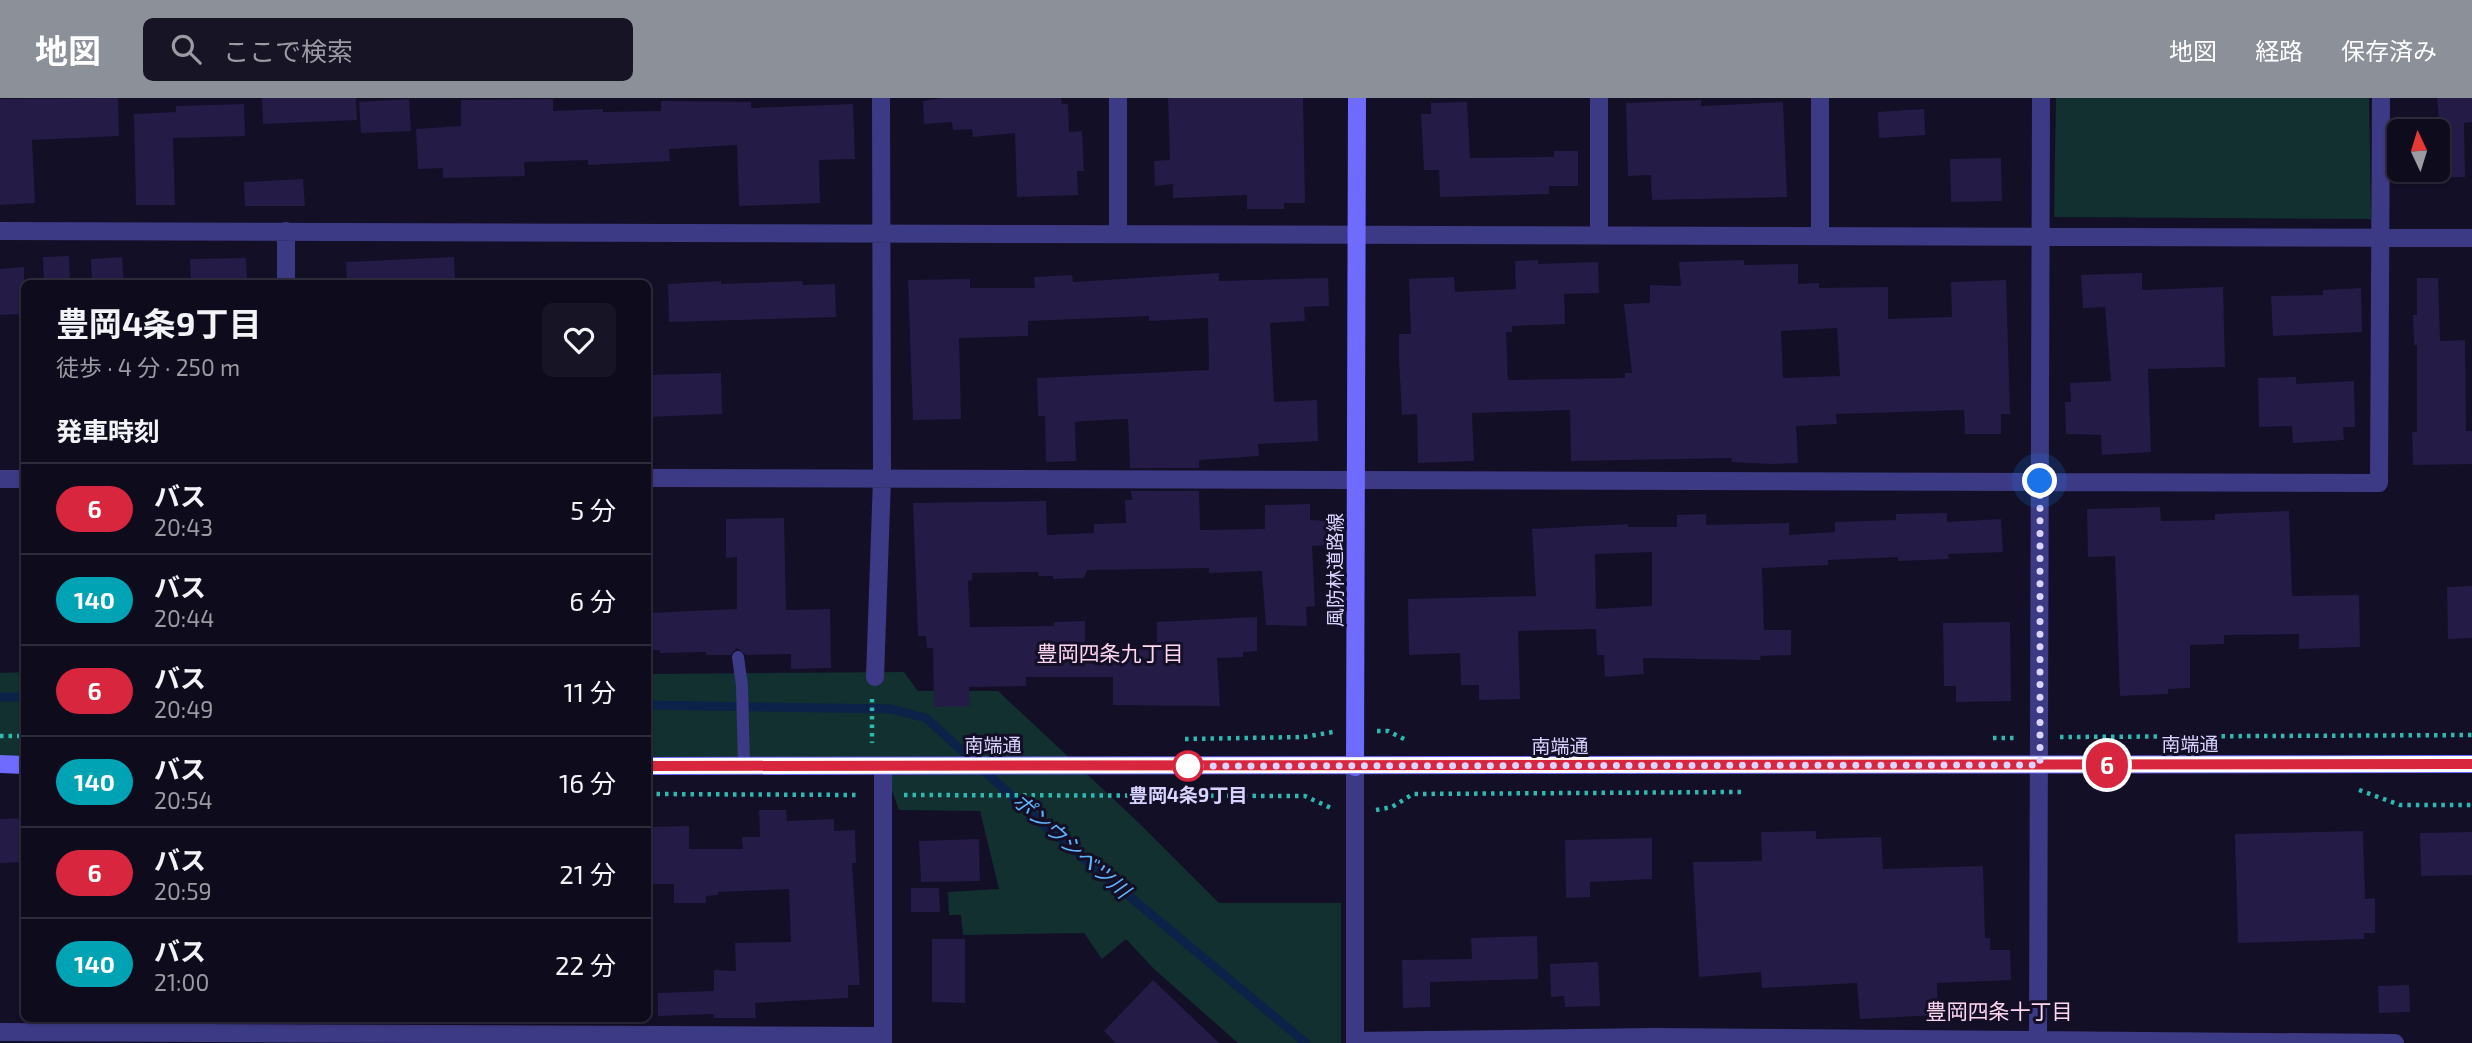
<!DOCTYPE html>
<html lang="ja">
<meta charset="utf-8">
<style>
:root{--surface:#0e0b1c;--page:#171425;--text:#f1f3f6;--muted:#9b9ba3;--line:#2e2b3b;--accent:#8c9099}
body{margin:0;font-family:"Exo 2","Noto Sans JP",sans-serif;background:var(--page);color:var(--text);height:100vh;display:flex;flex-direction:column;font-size:26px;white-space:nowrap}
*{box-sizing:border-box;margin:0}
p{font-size:23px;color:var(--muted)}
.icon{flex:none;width:38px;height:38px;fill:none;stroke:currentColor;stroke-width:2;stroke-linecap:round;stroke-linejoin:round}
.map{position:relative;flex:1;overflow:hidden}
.sheet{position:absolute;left:21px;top:182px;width:630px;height:742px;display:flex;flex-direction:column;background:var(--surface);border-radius:10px;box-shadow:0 2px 5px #0004,0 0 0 2px var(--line)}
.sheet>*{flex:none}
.badge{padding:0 14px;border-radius:23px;font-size:24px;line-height:46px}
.needle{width:46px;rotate:356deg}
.tools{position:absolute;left:2387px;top:21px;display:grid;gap:14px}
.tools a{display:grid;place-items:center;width:63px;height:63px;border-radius:10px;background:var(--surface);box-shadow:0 2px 5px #0004,0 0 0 2px var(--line);font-size:35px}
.you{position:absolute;width:35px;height:35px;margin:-18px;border:5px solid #fff;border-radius:50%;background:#1a73e8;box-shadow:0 0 0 10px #1a73e833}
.map>.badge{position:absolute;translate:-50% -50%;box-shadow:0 0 0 4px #fff}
h2{padding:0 35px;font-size:26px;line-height:63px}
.round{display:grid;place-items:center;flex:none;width:74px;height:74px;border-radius:10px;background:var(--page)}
.overview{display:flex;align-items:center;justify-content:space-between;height:119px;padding:0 35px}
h1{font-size:33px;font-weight:700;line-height:52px}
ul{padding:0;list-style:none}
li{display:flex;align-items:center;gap:21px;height:91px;padding:0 35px;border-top:2px solid var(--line)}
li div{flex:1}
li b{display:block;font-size:26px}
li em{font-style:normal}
li .badge{min-width:77px;font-weight:700;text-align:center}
header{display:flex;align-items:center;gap:42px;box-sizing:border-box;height:98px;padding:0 35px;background:var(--accent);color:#fff}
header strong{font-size:33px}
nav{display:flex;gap:38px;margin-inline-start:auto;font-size:24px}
.search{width:490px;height:63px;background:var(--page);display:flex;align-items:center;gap:18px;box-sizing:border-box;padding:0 24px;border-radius:10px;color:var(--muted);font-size:26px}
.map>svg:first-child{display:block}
.green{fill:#12302f}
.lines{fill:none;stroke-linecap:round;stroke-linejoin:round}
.stream{stroke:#0c2248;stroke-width:9}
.building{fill:#241b47;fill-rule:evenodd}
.path{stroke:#2fb8b0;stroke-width:4.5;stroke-dasharray:3.5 5;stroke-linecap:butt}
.lane{stroke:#3d3a85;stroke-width:12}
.street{stroke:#3d3a85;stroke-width:18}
.secondary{stroke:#6f6bff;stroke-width:18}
.line-casing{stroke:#fff;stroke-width:16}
.line{stroke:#d7263d;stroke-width:10}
.walk{stroke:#d9d4ff;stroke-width:7;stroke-dasharray:0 12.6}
.stop-dot{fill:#fff;stroke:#d7263d;stroke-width:3.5}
.labels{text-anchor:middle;stroke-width:6;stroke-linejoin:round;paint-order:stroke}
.street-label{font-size:19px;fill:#d9d4ff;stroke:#130f26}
.stop-label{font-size:19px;font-weight:bold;fill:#d9d4ff;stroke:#130f26}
.neighbourhood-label{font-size:21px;fill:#ffd6f0;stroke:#130f26}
.water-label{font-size:21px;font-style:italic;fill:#62b6ff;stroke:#130f26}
</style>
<header>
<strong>地図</strong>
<div class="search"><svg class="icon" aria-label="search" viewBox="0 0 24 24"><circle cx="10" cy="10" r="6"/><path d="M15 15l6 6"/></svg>ここで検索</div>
<nav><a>地図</a><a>経路</a><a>保存済み</a></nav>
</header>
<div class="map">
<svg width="2472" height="945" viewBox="0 0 2472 945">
<rect width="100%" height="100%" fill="#130f26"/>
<path class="green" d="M 2056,0 L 2369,0 L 2371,121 L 2054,119 Z
M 24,574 L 24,667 L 0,666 L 0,575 Z
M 904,574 L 918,593 L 998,593 L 1139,725 L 1219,805 L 1341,805 L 1341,945 L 1238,945 L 1154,871 L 1126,841 L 1102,861 L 1084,835 L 963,837 L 961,817 L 949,817 L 948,794 L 999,791 L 980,713 L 899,712 L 883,668 L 648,668 L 648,576 Z"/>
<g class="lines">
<path class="stream" d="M 0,599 L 24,599
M 648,607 L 891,611 L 926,620 L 1046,729 L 1306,945"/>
</g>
<path class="building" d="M 118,0 L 119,38 L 32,42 L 35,105 L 0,107 L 0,1 Z
M 262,0 L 356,0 L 357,22 L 263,26 Z
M 942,0 L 1061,0 L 1062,6 L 1068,6 L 1069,34 L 1082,33 L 1084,73 L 1077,73 L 1078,97 L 1017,99 L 1015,35 L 973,39 L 972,31 L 953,32 L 952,24 L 924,26 L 923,3 Z
M 1168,0 L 1303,0 L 1305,105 L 1284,105 L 1284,111 L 1247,111 L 1247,97 L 1173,100 L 1173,86 L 1155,88 L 1154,63 L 1170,62 Z
M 2437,0 L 2472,0 L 2472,24 L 2464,25 L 2465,79 L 2414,80 L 2413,72 L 2438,72 L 2438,33 L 2413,33 L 2412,23 L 2439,23 Z
M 409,1 L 411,33 L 361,35 L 359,4 Z
M 553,1 L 553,13 L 603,11 L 603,14 L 661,13 L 661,3 L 751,4 L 751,10 L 853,6 L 855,61 L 819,62 L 820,105 L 739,108 L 737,47 L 669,51 L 670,63 L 588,67 L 588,62 L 524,64 L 525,78 L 443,80 L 443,70 L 418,71 L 416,31 L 461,28 L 461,2 Z
M 1701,2 L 1701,8 L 1783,4 L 1787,99 L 1652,102 L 1651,77 L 1628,78 L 1626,5 Z
M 1467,4 L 1470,60 L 1554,59 L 1554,53 L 1578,53 L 1578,88 L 1549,88 L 1549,96 L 1440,99 L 1439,72 L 1424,72 L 1421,16 L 1431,16 L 1431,5 Z
M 244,6 L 245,38 L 173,40 L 175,107 L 136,107 L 134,16 L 176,14 L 176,8 Z
M 1924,11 L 1925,37 L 1879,40 L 1878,14 Z
M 2001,60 L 2002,103 L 1951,104 L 1950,61 Z
M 303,81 L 305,108 L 245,108 L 244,84 Z
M 69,158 L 70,182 L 44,183 L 43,159 Z
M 122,159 L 124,186 L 92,186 L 91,161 Z
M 454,159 L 455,186 L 347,186 L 346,164 Z
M 246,160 L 247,186 L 191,186 L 190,161 Z
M 1538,162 L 1538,166 L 1598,164 L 1599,195 L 1564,196 L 1565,226 L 1512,228 L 1512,234 L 1506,234 L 1508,282 L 1625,280 L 1625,275 L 1632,275 L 1624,206 L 1650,205 L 1650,187 L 1681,188 L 1679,164 L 1744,162 L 1744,167 L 1798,166 L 1798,186 L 1819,185 L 1819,190 L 1888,189 L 1888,221 L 1952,219 L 1951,184 L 2006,182 L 2010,316 L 2001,316 L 2001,336 L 1965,336 L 1964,312 L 1836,316 L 1837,326 L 1796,328 L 1798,365 L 1771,366 L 1731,364 L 1732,360 L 1571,363 L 1570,312 L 1472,315 L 1474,363 L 1418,365 L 1417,316 L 1402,317 L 1399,262 L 1399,236 L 1411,236 L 1409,181 L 1454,179 L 1455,194 L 1516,191 L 1515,163 ZM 1837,230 L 1840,278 L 1783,280 L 1781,233 Z
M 24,169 L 24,216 L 0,217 L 0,171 Z
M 1219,175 L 1219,183 L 1328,180 L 1329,208 L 1304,209 L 1305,223 L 1270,225 L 1274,304 L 1317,302 L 1318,343 L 1258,346 L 1259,358 L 1199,362 L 1199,370 L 1130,370 L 1128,321 L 1083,323 L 1075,324 L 1076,363 L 1046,364 L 1045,318 L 1038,318 L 1037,280 L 1209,272 L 1208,220 L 1149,223 L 1149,218 L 1028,223 L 1028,238 L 959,240 L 961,321 L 913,322 L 908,182 L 970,181 L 970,190 L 1035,190 L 1034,179 L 1072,177 L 1073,184 Z
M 2142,175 L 2142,192 L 2223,189 L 2225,269 L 2148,271 L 2151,354 L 2102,357 L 2101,337 L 2066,336 L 2065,304 L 2071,304 L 2070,285 L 2111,283 L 2105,209 L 2083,210 L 2081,177 Z
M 2417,180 L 2438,180 L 2440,243 L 2465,242 L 2466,333 L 2472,333 L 2472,366 L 2413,367 L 2412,334 L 2417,334 L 2417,247 L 2414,247 L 2413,217 L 2417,217 Z
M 721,183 L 721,186 L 802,183 L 803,187 L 835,186 L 836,219 L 669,224 L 668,186 Z
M 2361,190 L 2362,234 L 2273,238 L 2271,198 L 2323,197 L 2323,192 Z
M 721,275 L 722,316 L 648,319 L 648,277 Z
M 2296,279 L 2296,286 L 2354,283 L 2355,329 L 2343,329 L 2344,342 L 2293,345 L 2292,328 L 2259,329 L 2258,280 Z
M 1131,393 L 1199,393 L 1200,432 L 1265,431 L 1265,407 L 1310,406 L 1310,422 L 1327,423 L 1327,447 L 1312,448 L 1315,508 L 1306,509 L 1307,528 L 1266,527 L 1262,473 L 1209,475 L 1209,470 L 1087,472 L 1084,480 L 1053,481 L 1053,478 L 1039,478 L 1038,474 L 972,475 L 972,482 L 968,483 L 970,529 L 1054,528 L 1054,524 L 1085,523 L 1085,553 L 1157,551 L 1157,524 L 1257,519 L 1257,553 L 1243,554 L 1243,559 L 1217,560 L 1220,608 L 1113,607 L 1113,579 L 1026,579 L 1026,588 L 969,589 L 970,608 L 934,609 L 933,550 L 927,550 L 926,538 L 918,538 L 913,405 L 1046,403 L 1047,437 L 1094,435 L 1094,426 L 1126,425 L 1125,402 L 1132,402 Z
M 2160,409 L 2161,423 L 2215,422 L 2215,416 L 2289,413 L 2292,498 L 2359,497 L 2360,549 L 2299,551 L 2299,536 L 2224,537 L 2224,546 L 2190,547 L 2190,590 L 2168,591 L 2168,596 L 2120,598 L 2115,458 L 2088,459 L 2087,411 Z
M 1947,415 L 1947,424 L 2001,421 L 2003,454 L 1948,456 L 1949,461 L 1898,463 L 1898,459 L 1828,462 L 1828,467 L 1762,470 L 1764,532 L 1791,532 L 1791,557 L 1760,558 L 1761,562 L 1643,560 L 1644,576 L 1605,579 L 1604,557 L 1597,557 L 1596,531 L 1518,533 L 1520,601 L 1479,602 L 1479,587 L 1461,587 L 1460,555 L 1409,557 L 1408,501 L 1536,498 L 1532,431 L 1628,426 L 1628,429 L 1677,429 L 1677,417 L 1706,416 L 1706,427 L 1789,425 L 1789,437 L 1835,434 L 1835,424 L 1896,422 L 1896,416 ZM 1652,454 L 1652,508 L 1596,511 L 1595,456 Z
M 784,420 L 786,512 L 830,511 L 831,570 L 791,571 L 791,556 L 746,557 L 737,550 L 730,557 L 706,557 L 706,554 L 660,555 L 660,552 L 648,552 L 648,515 L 737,511 L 737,459 L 726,460 L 726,421 Z
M 2472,488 L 2472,540 L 2448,541 L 2447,489 Z
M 2010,524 L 2011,603 L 1956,604 L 1956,588 L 1944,588 L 1943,525 Z
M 759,712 L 786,712 L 787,723 L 834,721 L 834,733 L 855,732 L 856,765 L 852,765 L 860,887 L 848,887 L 848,900 L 755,905 L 756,920 L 714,920 L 714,916 L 658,918 L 658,895 L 714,893 L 714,872 L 736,873 L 735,845 L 791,844 L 789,791 L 718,794 L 718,797 L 706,798 L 706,805 L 674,805 L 674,786 L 648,786 L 648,729 L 689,728 L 689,751 L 743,751 L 742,739 L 760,739 Z
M 24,720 L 24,764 L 0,765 L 0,721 Z
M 1816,733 L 1816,741 L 1881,739 L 1883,771 L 1983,768 L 1985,840 L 1990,840 L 1990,852 L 2010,852 L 2011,882 L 1937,885 L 1938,917 L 1860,921 L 1857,885 L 1762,890 L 1761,874 L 1699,879 L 1693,764 L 1762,763 L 1761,734 Z
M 2363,733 L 2365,801 L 2375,800 L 2375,835 L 2364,835 L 2364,841 L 2238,845 L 2235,736 Z
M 2472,734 L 2472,777 L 2421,778 L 2420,735 Z
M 1652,740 L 1652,781 L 1590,784 L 1590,799 L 1566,800 L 1565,742 Z
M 979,741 L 980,783 L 921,784 L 919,743 Z
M 911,790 L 939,790 L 940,814 L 911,814 Z
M 1537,838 L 1538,881 L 1430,884 L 1430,909 L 1403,910 L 1402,862 L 1472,861 L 1471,840 Z
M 932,841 L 965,841 L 965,905 L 932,904 Z
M 1598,864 L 1600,908 L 1565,909 L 1564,898 L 1551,899 L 1550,866 Z
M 1153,882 L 1219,945 L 1116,945 L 1104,933 Z
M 2409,887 L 2410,914 L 2379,915 L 2378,888 Z"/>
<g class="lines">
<path class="path" d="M 872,601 L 872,645
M 1377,633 L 1388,633 L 1408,643
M 0,638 L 24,638
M 2060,639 L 2472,637
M 1993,640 L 2016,640
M 1185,641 L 1304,639 L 1333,634
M 2359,692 L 2400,707 L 2472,707
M 648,696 L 860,697
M 904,697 L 1305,698 L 1333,711
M 1376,712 L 1392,709 L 1413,696 L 1741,694"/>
<path class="lane" d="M 738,559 L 742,588 L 744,668"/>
<path class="street" d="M 1599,0 L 1599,136
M 0,133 L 2472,140
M 1118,135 L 1118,0
M 1820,137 L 1820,0
M 286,186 L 286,133
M 648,380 L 2379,385 L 2381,0
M 0,381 L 24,381
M 875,579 L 882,381 L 881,0
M 0,934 L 883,938
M 1355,943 L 1655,939 L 2395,945
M 883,945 L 883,668
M 1355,945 L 1355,669
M 2038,945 L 2041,0"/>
<path class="secondary" d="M 0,666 L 24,667
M 648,668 L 2472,666
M 1355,669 L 1357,0"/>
</g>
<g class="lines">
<g class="line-casing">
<path id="line" d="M 648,668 L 2472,666"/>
</g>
<use href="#line" class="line"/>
<path class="walk" d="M 1188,668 L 2040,667 L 2040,383"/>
</g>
<circle class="stop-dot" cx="1188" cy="668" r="14"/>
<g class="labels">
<g class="street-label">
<text transform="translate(1335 472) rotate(-90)" y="7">風防林道路線</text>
<text x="2190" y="653">南端通</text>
<text x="993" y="654">南端通</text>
<text x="1560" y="655">南端通</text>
</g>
<g class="stop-label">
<text x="1188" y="704">豊岡4条9丁目</text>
</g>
<g class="neighbourhood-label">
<text x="1110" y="563">豊岡四条九丁目</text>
<text x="1999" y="921">豊岡四条十丁目</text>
</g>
<g class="water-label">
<text transform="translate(1071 748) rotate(41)" y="7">ポンウシベツ川</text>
</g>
</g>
</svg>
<div class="tools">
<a><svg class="needle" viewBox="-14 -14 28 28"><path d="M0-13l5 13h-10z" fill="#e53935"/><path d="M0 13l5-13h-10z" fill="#9b9ba3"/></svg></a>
</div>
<div class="you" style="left:2040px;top:383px"></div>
<b class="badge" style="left:2107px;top:667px;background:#d7263d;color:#fff">6</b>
<section class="sheet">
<div class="overview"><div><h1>豊岡4条9丁目</h1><p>徒歩 · 4 分 · 250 m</p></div><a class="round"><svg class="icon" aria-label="heart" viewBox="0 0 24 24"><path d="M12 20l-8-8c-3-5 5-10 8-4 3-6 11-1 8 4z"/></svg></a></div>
<h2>発車時刻</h2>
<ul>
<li><span class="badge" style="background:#d7263d;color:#fff">6</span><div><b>バス</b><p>20:43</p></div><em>5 分</em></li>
<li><span class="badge" style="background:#00a3b4;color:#fff">140</span><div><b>バス</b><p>20:44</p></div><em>6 分</em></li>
<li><span class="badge" style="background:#d7263d;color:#fff">6</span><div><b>バス</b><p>20:49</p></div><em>11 分</em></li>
<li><span class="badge" style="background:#00a3b4;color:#fff">140</span><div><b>バス</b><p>20:54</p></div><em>16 分</em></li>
<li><span class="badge" style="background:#d7263d;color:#fff">6</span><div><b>バス</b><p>20:59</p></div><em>21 分</em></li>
<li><span class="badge" style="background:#00a3b4;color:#fff">140</span><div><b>バス</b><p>21:00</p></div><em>22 分</em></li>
</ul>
</section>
</div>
